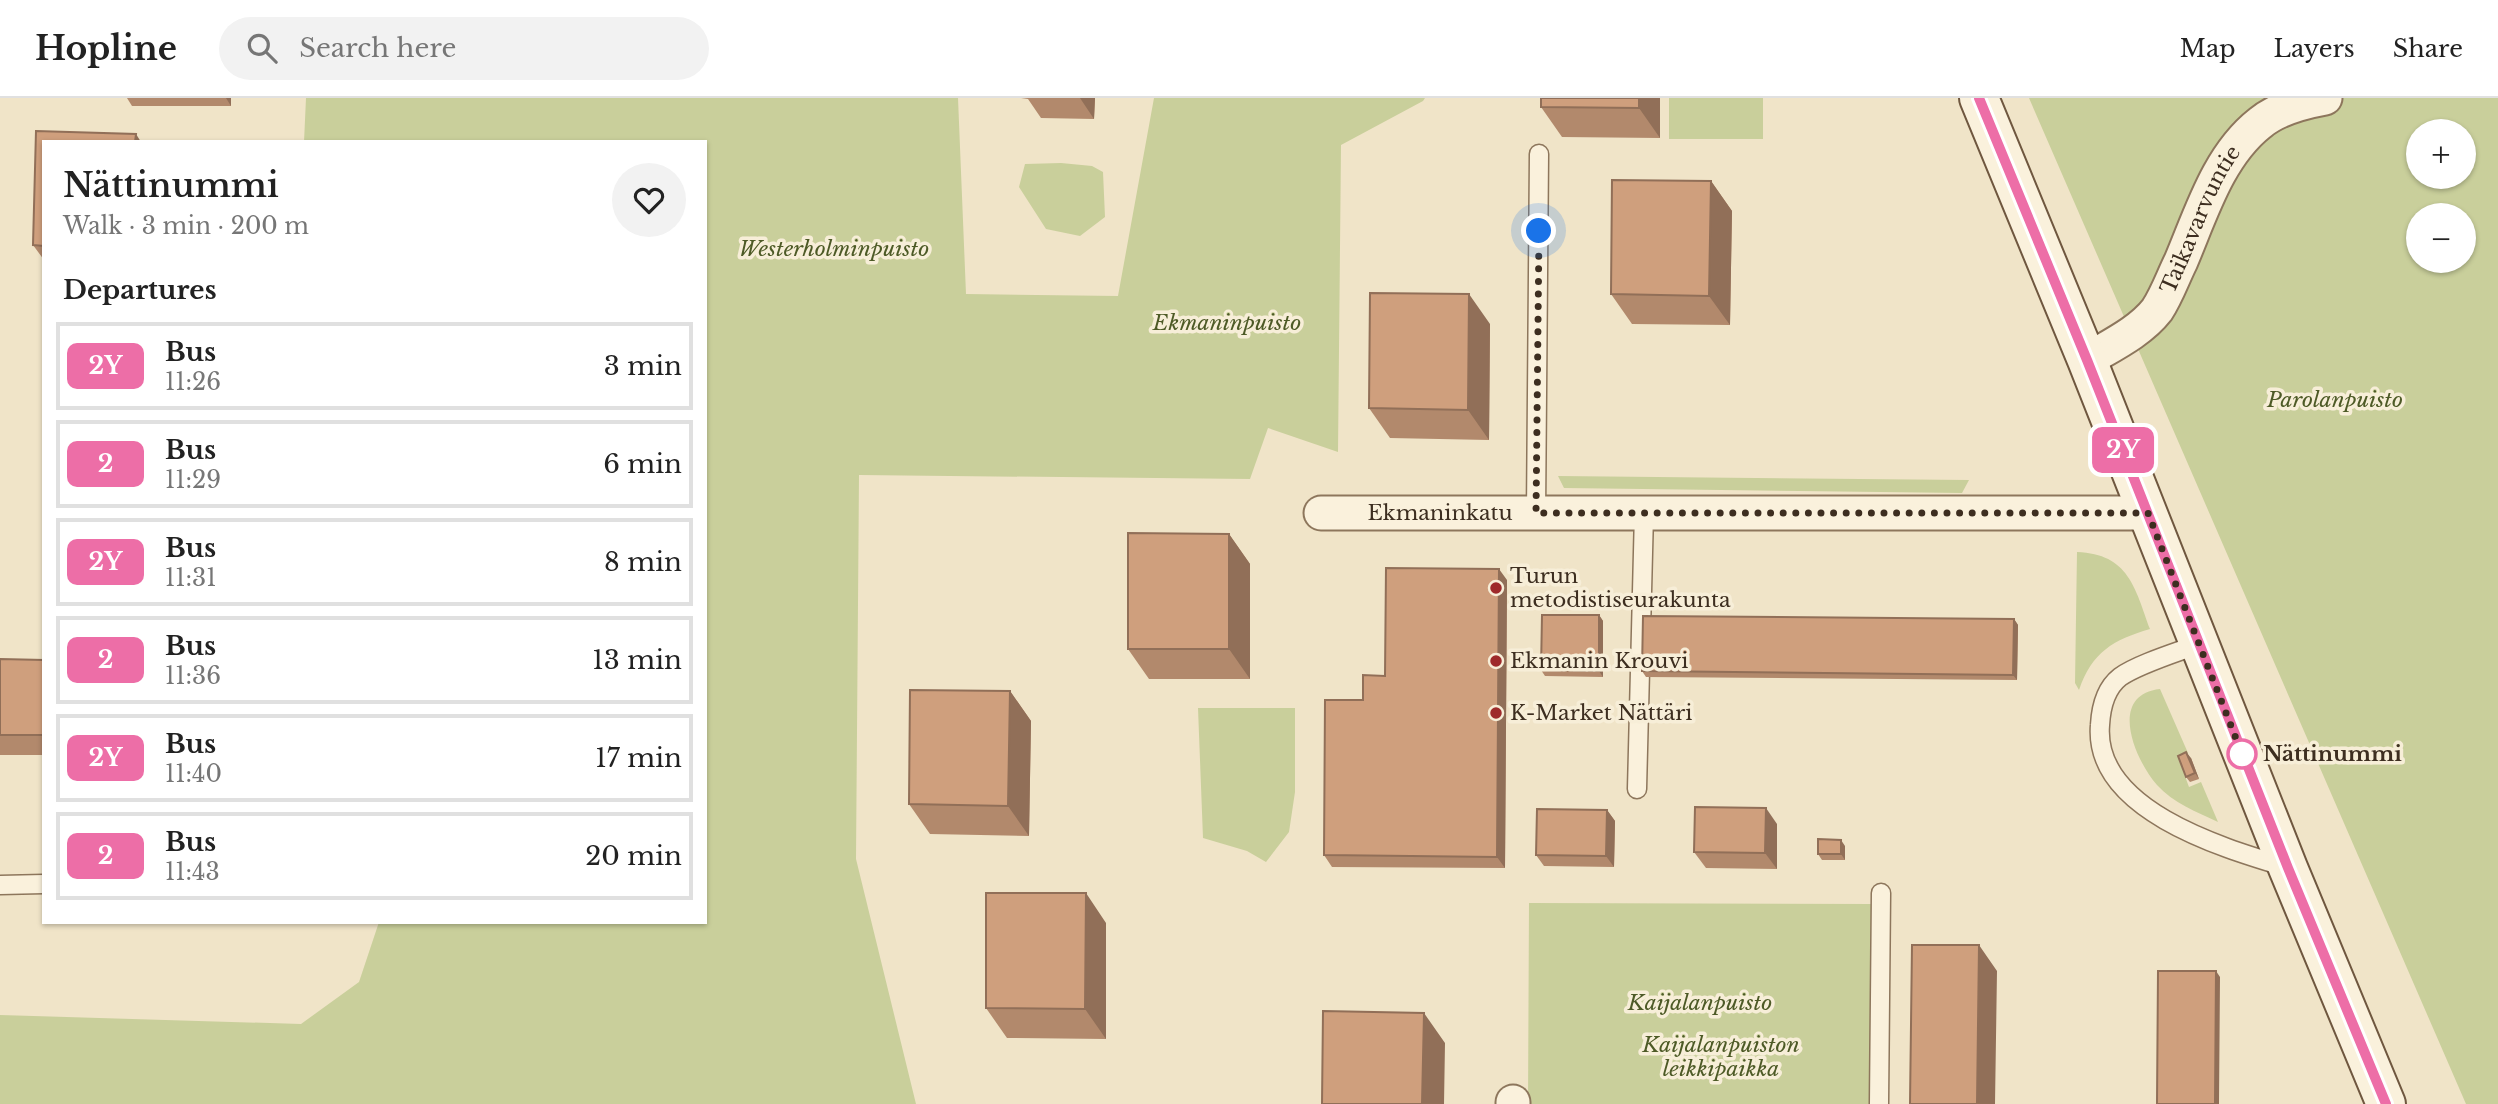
<!DOCTYPE html>
<meta charset="utf-8">
<style>
:root{--surface:#fff;--page:#f2f2f2;--text:#222;--muted:#767676;--line:#e0e0e0}
body{margin:0;font-family:"Libre Baskerville",serif;background:var(--page);color:var(--text);height:100vh;display:flex;flex-direction:column;font-size:26px;white-space:nowrap}
*{box-sizing:border-box;margin:0}
p{font-size:23px;color:var(--muted)}
.icon{flex:none;width:38px;height:38px;fill:none;stroke:currentColor;stroke-width:2;stroke-linecap:round;stroke-linejoin:round}
.map{position:relative;flex:1;overflow:hidden}
.drawer{position:absolute;left:42px;top:42px;width:665px;height:784px;display:flex;flex-direction:column;background:var(--surface);border-radius:0px;box-shadow:0 2px 5px #0004}
.drawer>*{flex:none}
.badge{padding:0 14px;border-radius:10px;font-size:24px;line-height:46px}
.tools{position:absolute;left:2406px;top:21px;display:grid;gap:14px}
.tools a{display:grid;place-items:center;width:70px;height:70px;border-radius:50%;background:var(--surface);box-shadow:0 2px 5px #0004;font-size:35px}
.you{position:absolute;width:35px;height:35px;margin:-18px;border:5px solid #fff;border-radius:50%;background:#1a73e8;box-shadow:0 0 0 10px #1a73e833}
.map>.badge{position:absolute;translate:-50% -50%;box-shadow:0 0 0 4px #fff}
h2{padding:0 21px;font-size:26px;line-height:63px}
.round{display:grid;place-items:center;flex:none;width:74px;height:74px;border-radius:37px;background:var(--page)}
.overview{display:flex;align-items:center;justify-content:space-between;height:119px;padding:0 21px}
h1{font-size:33px;font-weight:600;line-height:52px}
ul{padding:0;list-style:none}
li{display:flex;align-items:center;gap:21px;height:88px;margin:0 14px 10px;padding:0 7px;border:4px solid var(--line);border-radius:0px}
li div{flex:1}
li b{display:block;font-size:26px}
li em{font-style:normal}
li .badge{min-width:77px;font-weight:700;text-align:center}
header{display:flex;align-items:center;gap:42px;box-sizing:border-box;height:98px;padding:0 35px;background:var(--surface);border-bottom:2px solid var(--line)}
header strong{font-size:33px}
nav{display:flex;gap:38px;margin-inline-start:auto;font-size:24px}
.search{width:490px;height:63px;background:var(--page);display:flex;align-items:center;gap:18px;box-sizing:border-box;padding:0 24px;border-radius:38px;color:var(--muted);font-size:26px}
.map>svg:first-child{display:block}
.green{fill:#c9cf9b;fill-rule:evenodd}
.lines{fill:none;stroke-linecap:round;stroke-linejoin:round}
.lane-casing{stroke:#8d765c;stroke-width:21}
.street-casing{stroke:#8d765c;stroke-width:37}
.secondary-casing{stroke:#6f573f;stroke-width:42}
.lane{stroke:#faf1dc;stroke-width:18}
.street{stroke:#faf1dc;stroke-width:33}
.secondary{stroke:#faf1dc;stroke-width:38}
.wall{fill:#b2896c}
.shaded-wall{fill:#916f58}
.building{fill:#cf9f7d;stroke:#916f58;stroke-width:2}
.line-casing{stroke:#fff;stroke-width:16}
.line{stroke:#ed6ea7;stroke-width:10}
.walk{stroke:#3d2e20;stroke-width:7;stroke-dasharray:0 12.6}
.poi-dot{fill:#9e2a2b;stroke:#f7eed8;stroke-width:2.5}
.stop-dot{fill:#fff;stroke:#ed6ea7;stroke-width:3.5}
.labels{text-anchor:middle;stroke-width:7;stroke-linejoin:round;paint-order:stroke}
.street-label{font-size:21px;fill:#3d2e20;stroke:#f7eed8}
.park-label{font-size:21px;font-style:italic;fill:#4d5a26;stroke:#f7eed8}
.poi-label{font-size:21px;fill:#3d2e20;stroke:#f7eed8;text-anchor:start}
.stop-label{font-size:21px;font-weight:bold;fill:#3d2e20;stroke:#f7eed8;text-anchor:start}
</style>
<header>
<strong>Hopline</strong>
<div class="search"><svg class="icon" aria-label="search" viewBox="0 0 24 24"><circle cx="10" cy="10" r="6"/><path d="M15 15l6 6"/></svg>Search here</div>
<nav><a>Map</a><a>Layers</a><a>Share</a></nav>
</header>
<div class="map">
<svg width="2498" height="1006" viewBox="0 0 2498 1006">
<rect width="100%" height="100%" fill="#f0e4c8"/>
<path class="green" d="M 306,0 L 958,0 L 966,196 L 1118,198 L 1154,0 L 1425,0 L 1423,3 L 1341,47 L 1338,354 L 1268,330 L 1250,381 L 859,377 L 856,761 L 916,1006 L 0,1006 L 0,917 L 301,926 L 359,884 L 379,824 L 705,824 L 705,44 L 304,44 Z
M 1669,0 L 1763,0 L 1763,41 L 1669,41 Z
M 2029,0 L 2498,0 L 2498,1006 L 2466,1006 ZM 2418,33 L 2464,33 L 2464,79 L 2418,79 ZM 2418,117 L 2464,117 L 2464,163 L 2418,163 Z
M 1061,65 L 1092,68 L 1103,74 L 1105,119 L 1080,138 L 1046,131 L 1019,89 L 1025,66 Z
M 1558,378 L 1969,382 L 1962,395 L 1564,390 Z
M 2077,454 C 2129,456 2135,490 2150,531 C 2113,542 2092,554 2079,592 L 2075,585 Z
M 2160,591 L 2188,655 L 2178,659 L 2189,689 L 2201,684 L 2218,724 C 2197,714 2173,705 2157,687 C 2135,662 2107,597 2160,591 Z
M 1198,610 L 1295,610 L 1295,694 L 1289,734 L 1266,764 L 1247,753 L 1203,740 Z
M 1529,805 L 1872,806 L 1872,1006 L 1528,1006 Z"/>
<g class="lines">
<g class="lane-casing">
<path id="lane" d="M 1536,415 L 1539,56
M 2199,546 C 2178,554 2138,566 2120,579 C 2106,590 2101,609 2100,627 C 2093,712 2223,750 2286,769
M 1637,691 L 1644,415
M 0,787 L 44,786
M 1879,1006 L 1881,795"/>
</g>
<g class="street-casing">
<g id="street">
<path id="s1" d="M 2087,262 C 2110,248 2140,234 2157,212 C 2167,197 2173,179 2181,163 C 2201,116 2218,58 2260,25 C 2278,10 2303,4 2325,0"/>
<path id="s2" d="M 1321,415 L 2148,415"/>
<path d="M 1513,1006 L 1513,1004"/>
</g>
</g>
<g class="secondary-casing">
<path id="secondary" d="M 1979,0 L 2087,262 L 2288,770 L 2386,1006"/>
</g>
<use href="#lane" class="lane"/>
<use href="#street" class="street"/>
<use href="#secondary" class="secondary"/>
</g>
<path class="wall" d="M 127,0 L 231,0 L 231,8 L 132,8 Z
M 1021,0 L 1095,0 L 1094,21 L 1041,20 L 1028,1 Z
M 1660,0 L 1660,40 L 1562,39 L 1541,9 Z
M 44,44 L 44,162 L 33,147 Z
M 1711,83 L 1732,113 L 1730,227 L 1632,226 L 1611,196 Z
M 1490,226 L 1489,342 L 1390,340 L 1369,310 Z
M 1229,436 L 1250,466 L 1250,581 L 1149,581 L 1128,551 Z
M 1507,482 L 1505,770 L 1332,769 L 1324,757 L 1363,602 L 1385,578 Z
M 1599,517 L 1603,523 L 1603,579 L 1545,578 L 1541,572 Z
M 2014,521 L 2018,527 L 2017,582 L 1646,579 L 1642,573 Z
M 0,561 L 44,562 L 44,657 L 0,657 Z
M 1010,593 L 1031,623 L 1029,738 L 930,736 L 909,706 Z
M 2191,660 L 2199,681 L 2190,684 L 2186,679 Z
M 1607,712 L 1615,723 L 1614,769 L 1544,768 L 1536,757 Z
M 1777,726 L 1777,771 L 1706,770 L 1694,754 Z
M 1845,748 L 1845,762 L 1822,762 L 1818,756 Z
M 1106,825 L 1106,941 L 1007,940 L 986,910 Z"/>
<path class="shaded-wall" d="M 226,0 L 231,0 L 231,8 Z
M 1080,0 L 1095,0 L 1094,21 Z
M 1639,0 L 1660,0 L 1660,40 L 1639,10 Z
M 136,36 L 141,44 L 135,44 Z
M 1711,83 L 1732,113 L 1730,227 L 1709,198 Z
M 1469,196 L 1490,226 L 1489,342 L 1468,312 Z
M 1229,436 L 1250,466 L 1250,581 L 1229,551 Z
M 1499,471 L 1507,482 L 1505,770 L 1497,759 Z
M 1599,517 L 1603,523 L 1603,579 L 1599,573 Z
M 2014,521 L 2018,527 L 2017,582 L 2013,577 Z
M 1010,593 L 1031,623 L 1029,738 L 1008,708 Z
M 2186,654 L 2191,660 L 2199,681 L 2195,675 Z
M 1766,710 L 1777,726 L 1777,771 L 1765,755 Z
M 1607,712 L 1615,723 L 1614,769 L 1606,758 Z
M 1841,742 L 1845,748 L 1845,762 L 1841,756 Z
M 1086,795 L 1106,825 L 1106,941 L 1085,911 Z
M 1979,847 L 1997,873 L 1995,1006 L 1977,1006 Z
M 2216,873 L 2220,879 L 2219,1006 L 2215,1006 Z
M 1424,915 L 1445,945 L 1444,1006 L 1422,1006 Z"/>
<path class="building" d="M 1541,0 L 1639,0 L 1639,10 L 1541,9 Z
M 36,33 L 136,36 L 135,44 L 44,44 L 44,148 L 33,147 Z
M 1612,82 L 1711,83 L 1709,198 L 1611,196 Z
M 1370,195 L 1469,196 L 1468,312 L 1369,310 Z
M 1128,435 L 1229,436 L 1229,551 L 1128,551 Z
M 1386,470 L 1499,471 L 1497,759 L 1324,757 L 1325,602 L 1363,602 L 1363,577 L 1385,578 Z
M 1542,517 L 1599,517 L 1599,573 L 1541,572 Z
M 1643,518 L 2014,521 L 2013,577 L 1642,573 Z
M 0,561 L 44,562 L 44,637 L 0,637 Z
M 910,592 L 1010,593 L 1008,708 L 909,706 Z
M 2186,654 L 2195,675 L 2186,679 L 2178,658 Z
M 1695,709 L 1766,710 L 1765,755 L 1694,754 Z
M 1537,711 L 1607,712 L 1606,758 L 1536,757 Z
M 1818,741 L 1841,742 L 1841,756 L 1818,756 Z
M 986,795 L 1086,795 L 1085,911 L 986,910 Z
M 1912,847 L 1979,847 L 1977,1006 L 1910,1006 Z
M 2158,873 L 2216,873 L 2215,1006 L 2157,1006 Z
M 1323,913 L 1424,915 L 1422,1006 L 1322,1006 Z"/>
<g class="lines">
<g class="line-casing">
<path id="line" d="M 1979,0 L 2087,262 L 2288,770 L 2386,1006"/>
</g>
<use href="#line" class="line"/>
<path class="walk" d="M 1539,133 L 1536,415 L 2148,415 L 2242,656"/>
</g>
<g class="poi-dot">
<circle cx="1496" cy="490" r="7"/>
<circle cx="1496" cy="563" r="7"/>
<circle cx="1496" cy="615" r="7"/>
</g>
<circle class="stop-dot" cx="2242" cy="656" r="14"/>
<g class="labels">
<g class="street-label">
<text dy="7" stroke="none"><textPath href="#s1" startOffset="187">Taikavarvuntie</textPath></text>
<text dy="7" stroke="none"><textPath href="#s2" startOffset="119">Ekmaninkatu</textPath></text>
</g>
<g class="park-label">
<text x="834" y="158">Westerholminpuisto</text>
<text x="1227" y="232">Ekmaninpuisto</text>
<text x="2335" y="309">Parolanpuisto</text>
<text x="1700" y="912">Kaijalanpuisto</text>
<text x="1721" y="954">Kaijalanpuiston<tspan x="1721" dy="24">leikkipaikka</tspan></text>
</g>
<g class="poi-label">
<text x="1510" y="485">Turun<tspan x="1510" dy="24">metodistiseurakunta</tspan></text>
<text x="1510" y="570">Ekmanin Krouvi</text>
<text x="1510" y="622">K-Market Nättäri</text>
</g>
<g class="stop-label">
<text x="2263" y="663">Nättinummi</text>
</g>
</g>
</svg>
<div class="tools">
<a>+</a>
<a>−</a>
</div>
<div class="you" style="left:1539px;top:133px"></div>
<b class="badge" style="left:2123px;top:352px;background:#ed6ea7;color:#fff">2Y</b>
<section class="drawer">
<div class="overview"><div><h1>Nättinummi</h1><p>Walk · 3 min · 200 m</p></div><a class="round"><svg class="icon" aria-label="heart" viewBox="0 0 24 24"><path d="M12 20l-8-8c-3-5 5-10 8-4 3-6 11-1 8 4z"/></svg></a></div>
<h2>Departures</h2>
<ul>
<li><span class="badge" style="background:#ed6ea7;color:#fff">2Y</span><div><b>Bus</b><p>11:26</p></div><em>3 min</em></li>
<li><span class="badge" style="background:#ed6ea7;color:#fff">2</span><div><b>Bus</b><p>11:29</p></div><em>6 min</em></li>
<li><span class="badge" style="background:#ed6ea7;color:#fff">2Y</span><div><b>Bus</b><p>11:31</p></div><em>8 min</em></li>
<li><span class="badge" style="background:#ed6ea7;color:#fff">2</span><div><b>Bus</b><p>11:36</p></div><em>13 min</em></li>
<li><span class="badge" style="background:#ed6ea7;color:#fff">2Y</span><div><b>Bus</b><p>11:40</p></div><em>17 min</em></li>
<li><span class="badge" style="background:#ed6ea7;color:#fff">2</span><div><b>Bus</b><p>11:43</p></div><em>20 min</em></li>
</ul>
</section>
</div>
